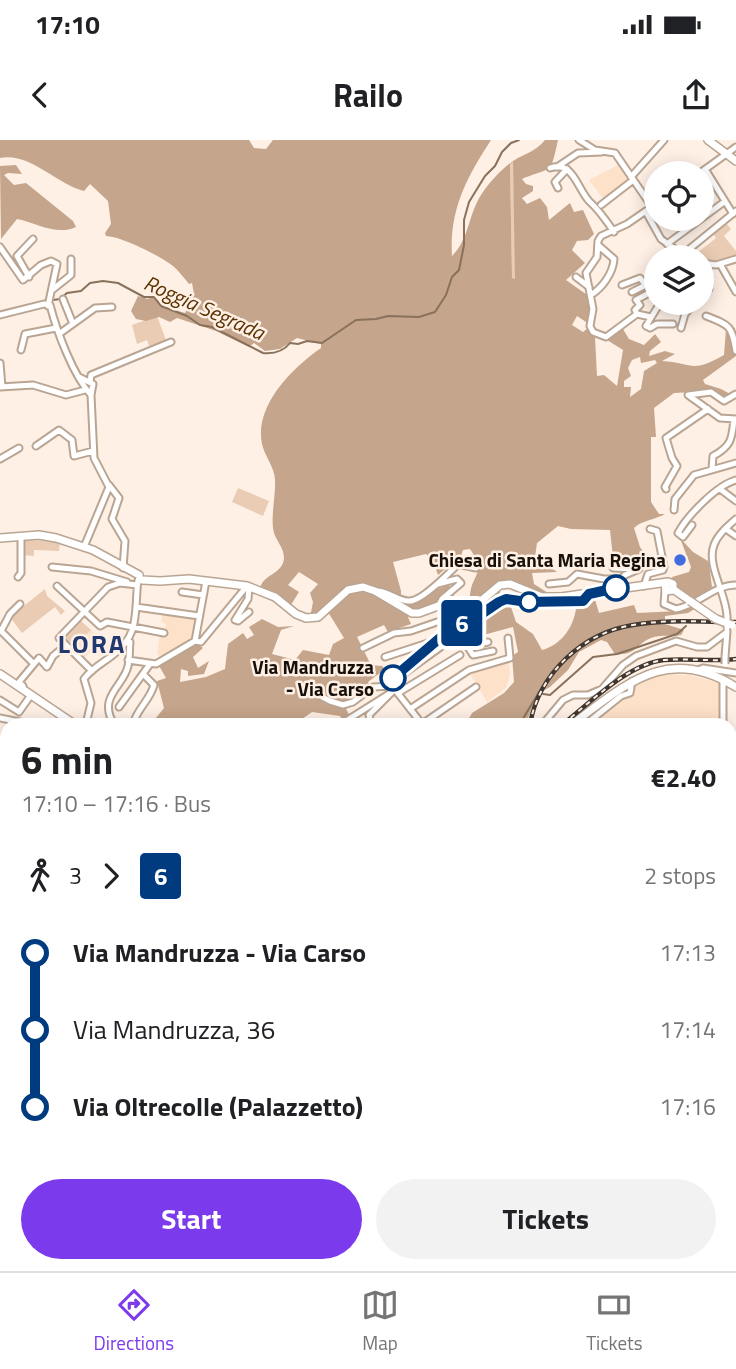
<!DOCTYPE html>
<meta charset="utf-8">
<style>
:root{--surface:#fff;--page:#f2f2f2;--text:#202124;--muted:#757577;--line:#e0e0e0;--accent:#7c3aed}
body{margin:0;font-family:"Titillium Web",sans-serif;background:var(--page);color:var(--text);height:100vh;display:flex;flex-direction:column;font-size:26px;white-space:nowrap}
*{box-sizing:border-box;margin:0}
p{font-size:23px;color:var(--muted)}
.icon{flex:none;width:38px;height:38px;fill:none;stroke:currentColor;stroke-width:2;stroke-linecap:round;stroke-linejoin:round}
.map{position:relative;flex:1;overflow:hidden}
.panel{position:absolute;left:0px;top:578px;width:737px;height:555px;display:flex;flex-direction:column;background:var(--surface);border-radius:21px 21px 0 0;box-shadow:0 4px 18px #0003}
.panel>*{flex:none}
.badge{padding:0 14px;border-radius:5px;font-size:24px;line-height:46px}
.controls{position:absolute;left:644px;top:21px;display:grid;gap:14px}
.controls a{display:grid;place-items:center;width:70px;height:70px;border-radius:50%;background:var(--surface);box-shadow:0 4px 18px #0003;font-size:35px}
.map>.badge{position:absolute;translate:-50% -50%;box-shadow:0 0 0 4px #fff}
.legs{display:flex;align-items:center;gap:10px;height:77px;padding:0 21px;font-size:23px}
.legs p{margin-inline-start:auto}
.overview{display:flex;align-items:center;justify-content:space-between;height:119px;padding:0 21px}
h1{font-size:38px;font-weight:700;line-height:52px}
.button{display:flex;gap:14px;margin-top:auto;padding:14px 21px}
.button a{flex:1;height:80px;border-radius:42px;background:var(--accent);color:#fff;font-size:28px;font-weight:700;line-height:80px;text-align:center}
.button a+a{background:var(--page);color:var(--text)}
ul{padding:0 21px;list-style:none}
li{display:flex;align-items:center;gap:24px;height:77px;font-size:26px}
li i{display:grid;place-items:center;width:10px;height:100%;margin:0 9px;background:currentColor}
li i::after{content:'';width:18px;height:18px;margin:-9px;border:5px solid;border-radius:50%;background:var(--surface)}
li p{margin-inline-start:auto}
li:first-child i{background:linear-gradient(#0000 50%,currentColor 0)}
li:last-child i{background:linear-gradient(currentColor 50%,#0000 0)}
.status{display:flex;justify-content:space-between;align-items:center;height:49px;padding:0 35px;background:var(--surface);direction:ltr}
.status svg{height:19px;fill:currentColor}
header{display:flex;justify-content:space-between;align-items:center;height:91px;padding:0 21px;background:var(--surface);font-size:32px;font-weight:700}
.menu{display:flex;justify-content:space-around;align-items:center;height:98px;border-top:2px solid var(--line);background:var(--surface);font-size:19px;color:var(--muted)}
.menu a{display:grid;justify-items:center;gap:4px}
.menu .selected{color:var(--accent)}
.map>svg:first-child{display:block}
.built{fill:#fee1c9}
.green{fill:#e9ccb3}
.forest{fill:#c5a58b;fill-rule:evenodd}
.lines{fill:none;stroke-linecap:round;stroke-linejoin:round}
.stream{stroke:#89715c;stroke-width:2}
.minor-casing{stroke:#baa593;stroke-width:9}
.major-casing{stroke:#baa593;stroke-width:10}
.minor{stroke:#fff;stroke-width:5}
.major{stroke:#fff;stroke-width:7}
.rail-casing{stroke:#403731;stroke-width:4.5}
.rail{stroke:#fef0e5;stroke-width:2;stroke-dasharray:5;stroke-linecap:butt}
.minor-bridge-casing{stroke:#baa593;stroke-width:9;stroke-linecap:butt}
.major-bridge-casing{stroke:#baa593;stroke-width:10;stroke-linecap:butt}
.minor-bridge{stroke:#fff;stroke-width:5}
.major-bridge{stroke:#fff;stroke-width:7}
.line-1-casing{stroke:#fff;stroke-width:16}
.line-1{stroke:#003b80;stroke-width:10}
.poi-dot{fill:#426ddf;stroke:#fef0e5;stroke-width:2.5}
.stop-1-dot{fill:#fff;stroke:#003b80;stroke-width:3.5}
.labels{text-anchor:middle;stroke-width:5;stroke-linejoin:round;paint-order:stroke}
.poi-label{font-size:19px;font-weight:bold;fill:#18100a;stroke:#fef0e5;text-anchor:end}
.stop-label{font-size:19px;font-weight:bold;fill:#18100a;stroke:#fef0e5;text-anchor:end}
.water-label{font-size:21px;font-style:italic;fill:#5b3101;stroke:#fef0e5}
.district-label{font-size:26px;font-weight:bold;letter-spacing:2px;fill:#223870;stroke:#fef0e5}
</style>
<div class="status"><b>17:10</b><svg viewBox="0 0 49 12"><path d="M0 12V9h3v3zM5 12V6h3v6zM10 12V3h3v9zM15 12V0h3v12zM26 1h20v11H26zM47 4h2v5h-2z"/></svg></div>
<header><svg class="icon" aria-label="back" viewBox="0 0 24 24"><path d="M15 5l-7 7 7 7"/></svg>Railo<svg class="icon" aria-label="share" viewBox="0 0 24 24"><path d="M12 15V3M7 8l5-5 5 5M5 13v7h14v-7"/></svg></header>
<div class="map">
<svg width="736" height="1131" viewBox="0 0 736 1131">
<rect width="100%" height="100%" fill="#fef0e5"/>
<path class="built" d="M 618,25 L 630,36 L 627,40 L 629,42 L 605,61 L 589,40 Z
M 163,470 L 199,476 L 195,501 L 168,517 L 157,515 L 160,494 L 164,495 L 166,484 L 161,482 Z
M 91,490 L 107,506 L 97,516 L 91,511 L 83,520 L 72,509 Z
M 509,522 L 510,535 L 506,548 L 487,562 L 469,532 Z
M 658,534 L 689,535 L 720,543 L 721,584 L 588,584 L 622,557 L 632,552 L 638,542 Z"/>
<path class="green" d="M 513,22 L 516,140 L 512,138 L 510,24 Z
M 725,82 L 731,89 L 724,96 L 736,111 L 736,115 L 715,121 L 692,117 L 716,98 L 712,92 Z
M 157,176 L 166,200 L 149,206 L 147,200 L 137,204 L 132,185 Z
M 238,348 L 269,361 L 263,376 L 232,362 Z
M 22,400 L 60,401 L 59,411 L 34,410 L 34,416 L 23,415 Z
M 45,449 L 47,456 L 65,471 L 61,475 L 55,467 L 22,493 L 10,477 Z
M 80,480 L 91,490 L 72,509 L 61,499 Z"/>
<path class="forest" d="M 0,0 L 249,0 L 254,8 L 266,9 L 273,0 L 491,0 C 467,37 449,70 452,116 C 470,98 468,73 483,52 C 489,43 500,31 509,24 C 521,14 535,13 545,0 L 558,0 C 550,36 553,26 522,39 L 526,44 L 533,46 L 533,51 L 522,58 L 527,64 L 540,58 L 547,67 L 549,80 L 570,63 L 574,72 L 583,70 L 594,94 L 588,100 L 577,101 L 572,110 L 585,123 L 566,140 L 590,157 L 592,171 L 589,184 L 577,176 L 572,185 L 583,192 L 588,188 L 589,193 L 595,197 L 597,236 L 604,235 L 617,246 L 623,210 L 607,200 L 623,189 L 629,199 L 644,205 L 655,194 L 661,202 L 650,211 L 649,216 L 665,211 L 675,214 L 662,221 C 695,223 690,234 724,215 L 726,189 L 735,188 L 736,216 L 703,240 L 705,244 L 721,249 L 732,255 L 726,259 L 711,251 L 674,253 L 654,268 L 656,297 L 651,297 L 651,362 L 659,374 L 665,374 C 655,380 642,380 634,388 L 640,407 L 647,417 C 643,431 626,427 614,427 L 610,390 L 571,389 L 558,386 L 537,403 L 535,417 L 557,432 L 532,433 L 534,444 L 548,453 L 544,456 L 499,443 L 501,465 L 510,464 L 516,482 L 533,494 L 542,510 C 561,505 573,488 576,469 L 563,468 L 564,464 L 587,463 L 594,456 L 599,473 L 634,465 L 637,473 L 679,471 L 692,465 L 696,468 L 688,473 L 665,476 L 665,484 L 684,490 L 681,495 C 671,497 661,494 651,498 C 636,504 636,516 615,514 L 607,502 L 601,500 L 579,512 L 568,530 L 550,547 L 541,552 L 533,564 L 526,584 L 466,584 L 472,573 L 504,553 L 514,542 L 512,516 L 518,512 L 513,487 L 476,497 L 459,495 L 456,486 L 476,480 L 469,474 C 470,465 469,453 472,445 C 480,427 482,427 470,409 L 463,410 L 461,416 L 438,435 L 433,421 L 426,414 L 393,422 L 401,451 L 401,461 L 413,463 L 434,450 L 449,445 L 459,466 L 430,464 L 408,477 L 411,484 L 388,492 L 384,485 L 357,497 L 371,525 L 382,526 L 385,529 L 368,542 L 372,550 L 346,569 L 351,578 L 343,581 L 340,576 L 312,572 L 295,584 L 151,584 L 164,568 L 157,541 L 166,538 L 158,524 L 195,502 L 203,508 L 193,517 L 198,528 L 209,521 L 204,534 L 188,536 L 188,531 L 181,529 L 180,542 L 206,537 L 225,529 L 228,504 L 243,493 L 247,499 L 254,495 L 249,487 L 262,479 L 278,487 L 294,486 L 281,490 L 272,514 L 295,520 L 303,510 L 329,515 L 333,504 L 344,498 L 328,472 L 310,478 L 313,462 L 310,453 L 318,444 L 299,432 L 288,445 L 299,452 L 289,468 L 260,450 C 261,434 283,435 284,418 C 284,408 277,402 274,393 C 270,379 276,355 275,339 C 274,326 265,317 262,304 C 254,266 292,228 321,208 L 321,204 L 297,198 L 280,209 L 265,211 L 254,203 L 249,207 L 216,191 L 177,178 L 170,182 L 159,177 L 146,181 L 136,179 L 131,171 L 138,156 L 148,159 L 152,156 L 168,168 L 185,173 L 194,154 L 192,143 L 189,144 C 184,138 179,131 173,126 C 160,116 123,97 106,96 L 105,93 L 111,84 L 108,61 L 90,44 L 84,51 C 56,44 30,12 0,18 ZM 513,22 L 515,139 L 512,138 L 510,24 ZM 640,217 L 641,223 L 655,220 L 657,223 L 644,231 L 641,249 L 630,257 L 631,247 L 624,247 L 624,241 L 631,236 L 628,228 L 632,220 Z
M 16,25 L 22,34 L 8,33 L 4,35 L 14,45 L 26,43 L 73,81 L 76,87 C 56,96 37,83 17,79 L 1,99 L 0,26 Z
M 680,398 L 693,412 L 708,421 L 709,424 L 712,447 L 694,459 L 677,449 L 672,437 L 689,432 L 691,427 Z
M 730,672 L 736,676 L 736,1131 L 700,1131 L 706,1126 L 710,1125 L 712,1128 L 714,1125 L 730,1125 Z"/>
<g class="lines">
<path class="stream" d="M 53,160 L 60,159 L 67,153 L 81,151 L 90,143 L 103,141 L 118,143 L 144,157 L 154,157 L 161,166 L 187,176 L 200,185 L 212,187 L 263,213 C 274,214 283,212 290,203 L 298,204 L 307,201 L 322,203 L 356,180 L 376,179 L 388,176 L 419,177 L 435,172 L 446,155 L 452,137 L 459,130 L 464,105 L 464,80 L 469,62 L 485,36 L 495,26 L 502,12 L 511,3 L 519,0
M 543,554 L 550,555 L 593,517 L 617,514 L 677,494 L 686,486
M 516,584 L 521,582 L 539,552
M 1,656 L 7,652
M 0,751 L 5,764 L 0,781
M 730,807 L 736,806
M 0,836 L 7,840
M 0,879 L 7,877"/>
<g class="minor-casing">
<path id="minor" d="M 579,0 L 595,10 L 615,13 L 652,67
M 557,27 L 578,13 L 602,12
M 550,28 C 573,20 577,48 589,61 C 599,70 606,80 614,92
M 705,29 L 733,74
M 700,33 L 736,7
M 631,37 L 664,0
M 558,48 L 555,42 L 567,29
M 601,65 L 632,41
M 646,72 L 661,99 L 686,117
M 667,104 L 724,62
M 0,107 L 23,140 L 41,125 L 51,121 L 57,124 L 48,166
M 682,115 L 736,71
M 702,123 L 716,125 L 736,119
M 720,124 L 736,152
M 29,137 L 17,116 L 33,99
M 576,137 L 589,147
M 702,141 L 708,143 L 709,149 L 702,156
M 622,145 L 640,138 L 644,143 L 654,138 L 656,140
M 52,150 L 71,135 L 71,119
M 632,152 L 644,146 L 644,143
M 591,155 C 603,147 613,133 614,119 L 599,106
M 63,159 L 73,184
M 660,163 L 646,186 L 650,188 L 657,184 L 673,184
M 637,174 L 635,170 L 640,165 L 636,160 L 651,152 L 656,156
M 0,175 L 44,164 L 50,165 C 57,192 73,235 91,255
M 706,176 C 730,185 732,186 736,211
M 651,177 L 637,174 L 606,197 L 593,192 L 590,186 L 593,169 L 586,133 L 597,117 L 598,101 L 601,96 L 627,84 L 656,64
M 681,188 L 685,174 L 695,163
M 59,194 L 95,168 L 112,167
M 21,210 L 25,194 L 56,188
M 0,223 L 2,247
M 79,237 L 93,244 L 91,255 L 94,318 L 109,347 L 84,407
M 90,242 L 91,235 L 171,202
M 0,247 L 33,245 L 66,255 L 85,250
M 736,254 L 724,261 L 711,252 L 688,255 L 720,278 L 736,279
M 36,306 L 59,290 L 72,300 L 74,316 L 93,311
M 0,319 L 19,308
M 712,329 L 713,316 C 732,306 732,298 734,279
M 109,345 L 119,358 L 112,379 L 125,401 L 123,428
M 666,349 L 665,347 L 677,326 L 672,318 L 666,298 L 708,269
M 720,349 L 736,361
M 674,370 L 675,359 L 694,335 L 736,323
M 692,385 L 683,397 L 678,393 C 687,376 717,345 736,340
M 726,389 L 736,396
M 52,427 L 91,431 L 127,442
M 18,437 L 21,433 L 21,397
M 438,444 L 457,439 L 461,443 L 442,459 L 439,466
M 549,444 L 568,442 L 577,434 L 604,439 L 620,439
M 57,446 L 100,486 L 107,482 L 164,493
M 644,446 L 648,434 L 663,430 L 664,427 L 657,391 L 650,389
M 610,449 L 625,435 L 639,429 L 613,428
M 665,450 L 664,464 L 676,469 C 699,465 713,445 736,445
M 375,451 C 387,450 396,460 408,461 C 420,463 449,433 458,424 L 476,428
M 182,452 L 203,455
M 20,464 L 10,474 L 1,491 L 34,524
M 136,467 L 199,476
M 249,472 L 238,481 L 235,480 L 248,459 L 249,447
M 727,477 C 727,455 706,425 714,405 C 718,394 728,386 736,379
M 456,489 L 473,515 L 493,511
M 195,501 L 206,441
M 464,503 L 475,505 L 488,502
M 363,508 L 394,493 L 411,491 L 440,481 L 456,481 L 465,477 L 467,481
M 385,517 L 434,501
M 725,517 L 727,491
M 128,520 L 156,524 L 195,501 L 201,502 L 247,446
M 698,530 L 703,528 L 736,533
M 92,531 L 59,498 L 108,447 L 120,443 L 137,445
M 395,540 L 453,498 L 456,489
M 23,546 L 19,542 L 39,518 L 47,527 L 53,516 L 65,506
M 393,546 L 395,536 L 454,486 L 477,477 L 499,462 L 506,459 L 527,462 L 583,461 L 589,454
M 311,551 L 330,561 L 343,565 L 353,562 L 373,547 L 393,546
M 396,551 L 422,584
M 398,553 L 460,515
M 0,560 L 19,572 L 31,555
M 119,567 L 150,524
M 410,569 L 469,530 L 510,518 L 508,498
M 0,578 L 30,584
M 86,584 L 91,563 L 84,539 C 91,529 104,522 113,515 C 141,494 134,471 138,440
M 114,584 C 97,557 124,546 128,526 C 130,518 129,510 130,502
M 133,584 C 137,569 150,560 154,545 L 143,534
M 341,584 L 395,550
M 371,584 L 369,575 L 392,552
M 422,584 L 476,547
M 543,584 L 563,560 L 573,555 L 588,555 L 602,549 L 623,525 L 636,516 L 676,501 L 697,507 L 707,507 L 727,492
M 586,584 L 621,556 L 630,553 L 632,541
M 723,584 L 723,543
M 730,603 L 736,607
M 0,737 L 7,748
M 0,840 L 7,845
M 0,853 L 7,859
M 7,899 L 4,899 L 3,905 L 7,912
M 0,975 L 7,986
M 0,1076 L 3,1079 L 0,1094
M 0,1104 L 5,1104 L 7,1097
M 82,1125 L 83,1131
M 91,1125 L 92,1131 L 94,1125
M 151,1125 L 153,1131
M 189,1125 L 189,1131
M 213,1125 L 213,1131
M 344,1125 L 345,1131
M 368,1125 L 369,1131
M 400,1125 L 401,1131
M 487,1125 L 487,1131
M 641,1125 L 641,1131
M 659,1125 L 660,1131
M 668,1125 L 672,1131 L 674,1125
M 677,1125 L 682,1131
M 699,1125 L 703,1131
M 713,1127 L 714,1131
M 38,1131 L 38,1125
M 75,1131 L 78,1125
M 441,1131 L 443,1125
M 518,1131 L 518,1125"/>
</g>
<g class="major-casing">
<path id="major" d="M 708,0 L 736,21
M 0,398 L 39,395 L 56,398 L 93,410 L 139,435
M 142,440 L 160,441 L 189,439 L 247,446 L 275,457 L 296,474 L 306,478 L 318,477 L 348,450 L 363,447 L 375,451 L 412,473 L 419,473 L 438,466 L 464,470 L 475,466 L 500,445 L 510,444 L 542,457 L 561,457 L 668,442 L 673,444 L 673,450 L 666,451 L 665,443
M 673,449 L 690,461
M 0,534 L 74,584
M 572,584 C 627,544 667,504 736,547
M 275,1125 L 276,1131
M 561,1125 L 563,1131"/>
</g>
<use href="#minor" class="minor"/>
<use href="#major" class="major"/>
<g class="rail-casing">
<path id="rail" d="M 530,584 C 539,534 582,493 633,485 C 666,479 702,482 736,482
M 563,584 C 591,562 628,524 664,520 C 688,518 712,522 736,519
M 657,1125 L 658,1131
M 321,1131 L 321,1125"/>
</g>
<use href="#rail" class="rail"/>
<g class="minor-bridge-casing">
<path id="minor-bridge" d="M 727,488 L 727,477
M 725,517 L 725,524"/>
</g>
<g class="major-bridge-casing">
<path id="major-bridge" d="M 690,461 L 716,479 L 732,485"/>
</g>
<use href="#minor-bridge" class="minor-bridge"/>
<use href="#major-bridge" class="major-bridge"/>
</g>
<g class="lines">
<g class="line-1-casing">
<path id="line-1" d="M 393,538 L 454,486 L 477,477 L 499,462 L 506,459 L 527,462 L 583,461 L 589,454 L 616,448"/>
</g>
<use href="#line-1" class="line-1"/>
</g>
<circle class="poi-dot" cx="680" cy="420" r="7"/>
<g class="stop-1-dot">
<circle cx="616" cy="448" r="12"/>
<circle cx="529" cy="462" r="9"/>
<circle cx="393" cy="538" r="12"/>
</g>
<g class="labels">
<g class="poi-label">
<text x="666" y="427">Chiesa di Santa Maria Regina</text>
</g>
<g class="stop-label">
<text x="374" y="534">Via Mandruzza<tspan x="374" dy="22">- Via Carso</tspan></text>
</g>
<g class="water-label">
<text transform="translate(204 168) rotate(24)" y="7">Roggia Segrada</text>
</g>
<g class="district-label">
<text x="92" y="513">LORA</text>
</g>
</g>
</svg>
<div class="controls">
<a><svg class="icon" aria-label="locate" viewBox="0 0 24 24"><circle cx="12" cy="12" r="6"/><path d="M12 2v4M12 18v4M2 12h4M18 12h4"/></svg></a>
<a><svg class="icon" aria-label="layers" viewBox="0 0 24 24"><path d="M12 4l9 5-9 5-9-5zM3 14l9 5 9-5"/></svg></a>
</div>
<b class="badge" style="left:462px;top:483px;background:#003b80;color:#fff">6</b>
<section class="panel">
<div class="overview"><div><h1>6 min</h1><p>17:10 – 17:16 · Bus</p></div><b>€2.40</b></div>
<div class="legs"><svg class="icon" aria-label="walk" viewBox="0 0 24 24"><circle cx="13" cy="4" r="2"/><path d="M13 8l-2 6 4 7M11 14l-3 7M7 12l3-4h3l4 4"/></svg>3<svg class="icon" aria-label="forward" viewBox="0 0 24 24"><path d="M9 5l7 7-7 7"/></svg><b class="badge" style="background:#003b80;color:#fff">6</b><p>2 stops</p></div>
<ul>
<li><i style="color:#003b80"></i><b>Via Mandruzza - Via Carso</b><p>17:13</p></li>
<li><i style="color:#003b80"></i><span>Via Mandruzza, 36</span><p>17:14</p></li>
<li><i style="color:#003b80"></i><b>Via Oltrecolle (Palazzetto)</b><p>17:16</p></li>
</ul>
<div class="button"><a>Start</a><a>Tickets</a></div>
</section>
</div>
<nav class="menu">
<a class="selected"><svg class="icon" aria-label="directions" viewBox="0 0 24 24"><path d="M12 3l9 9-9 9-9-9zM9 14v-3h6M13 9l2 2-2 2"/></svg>Directions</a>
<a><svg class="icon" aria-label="map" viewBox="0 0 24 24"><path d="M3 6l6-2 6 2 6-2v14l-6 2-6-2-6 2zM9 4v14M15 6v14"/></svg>Map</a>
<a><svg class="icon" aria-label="tickets" viewBox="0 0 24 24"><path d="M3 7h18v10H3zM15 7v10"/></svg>Tickets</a>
</nav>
